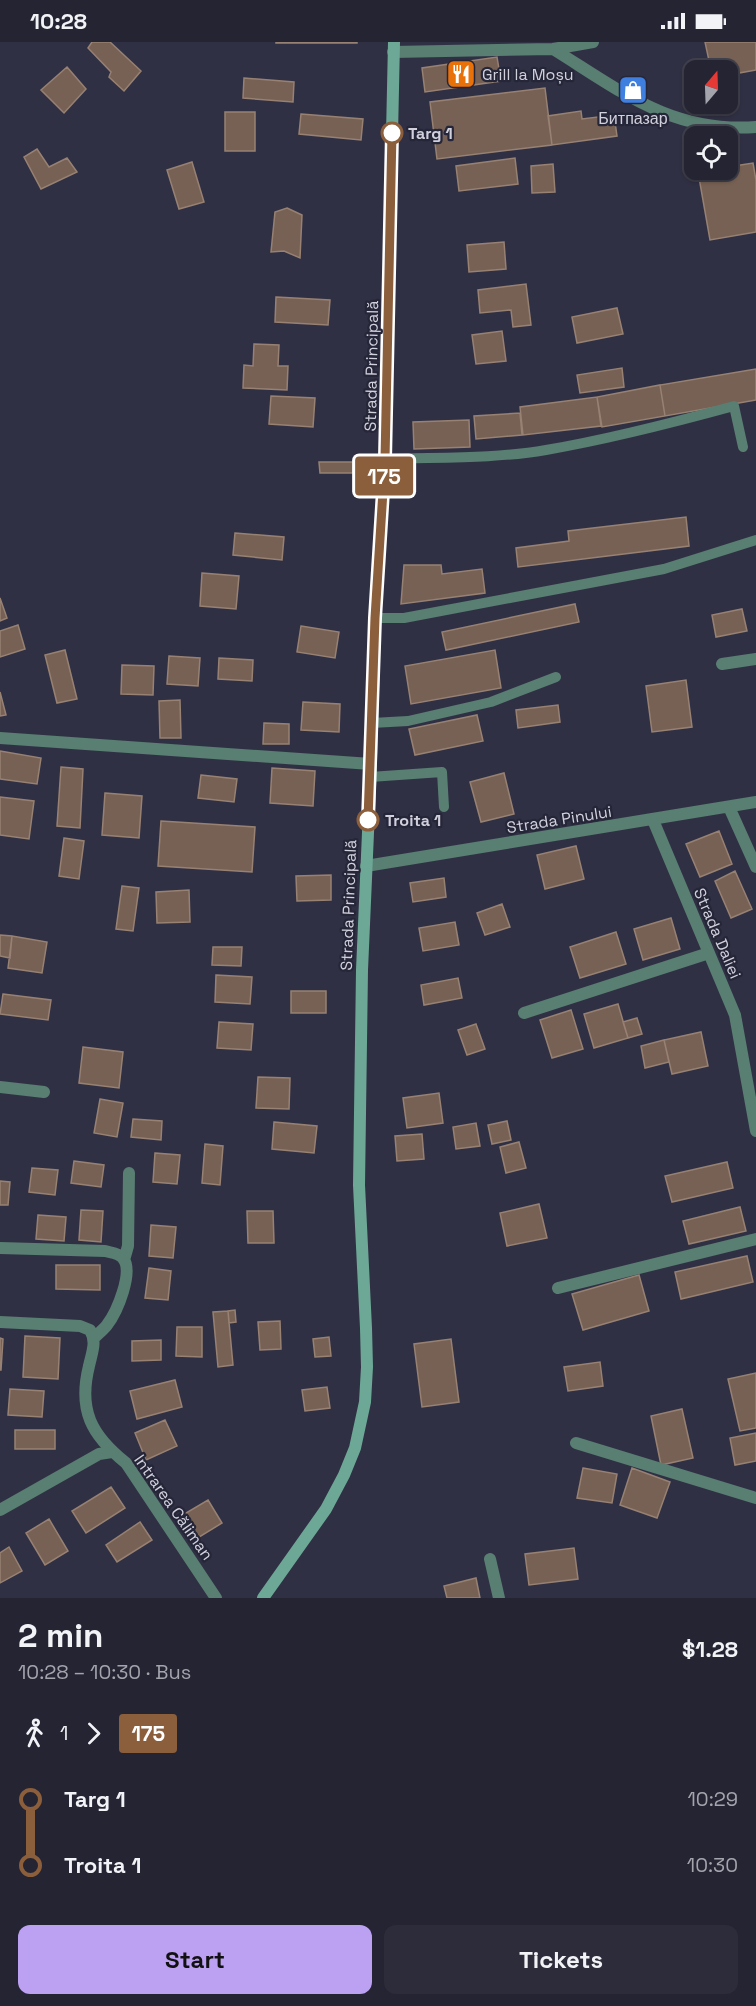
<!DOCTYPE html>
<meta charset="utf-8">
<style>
:root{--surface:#242433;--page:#2c2c3b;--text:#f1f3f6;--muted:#a3a4ac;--line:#41414e;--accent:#bca0f2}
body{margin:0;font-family:"Space Grotesk",sans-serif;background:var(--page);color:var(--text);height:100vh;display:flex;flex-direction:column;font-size:22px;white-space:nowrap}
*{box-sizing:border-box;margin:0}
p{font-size:20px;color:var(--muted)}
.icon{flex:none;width:33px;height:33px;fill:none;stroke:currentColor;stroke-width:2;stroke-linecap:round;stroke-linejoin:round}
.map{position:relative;height:1556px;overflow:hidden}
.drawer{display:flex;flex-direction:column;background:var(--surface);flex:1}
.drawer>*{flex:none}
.badge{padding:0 12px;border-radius:4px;font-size:21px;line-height:39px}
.needle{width:39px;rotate:19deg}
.controls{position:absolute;left:684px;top:18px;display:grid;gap:12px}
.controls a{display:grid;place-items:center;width:54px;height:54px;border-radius:12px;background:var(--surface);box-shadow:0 2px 4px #0004,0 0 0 2px var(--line);font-size:30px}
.map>.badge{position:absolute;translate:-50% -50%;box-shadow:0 0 0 3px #fff}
.legs{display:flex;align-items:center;gap:9px;height:66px;padding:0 18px;font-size:20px}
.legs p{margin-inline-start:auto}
.overview{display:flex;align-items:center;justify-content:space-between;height:102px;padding:0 18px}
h1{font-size:33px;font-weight:800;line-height:45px}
.primary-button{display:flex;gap:12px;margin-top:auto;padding:12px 18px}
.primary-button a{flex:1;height:69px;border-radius:12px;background:var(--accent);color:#111;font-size:24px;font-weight:800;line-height:69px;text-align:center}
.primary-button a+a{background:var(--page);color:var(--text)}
ul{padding:0 18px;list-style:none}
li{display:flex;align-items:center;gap:21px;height:66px;font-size:22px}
li i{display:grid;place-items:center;width:9px;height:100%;margin:0 8px;background:currentColor}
li i::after{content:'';width:15px;height:15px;margin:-8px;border:4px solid;border-radius:50%;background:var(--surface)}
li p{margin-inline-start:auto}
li:first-child i{background:linear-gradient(#0000 50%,currentColor 0)}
li:last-child i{background:linear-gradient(currentColor 50%,#0000 0)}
.status{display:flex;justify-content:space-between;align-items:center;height:42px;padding:0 30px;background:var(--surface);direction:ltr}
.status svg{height:16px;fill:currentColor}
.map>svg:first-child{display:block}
.building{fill:#776154;stroke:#978173;stroke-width:1.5}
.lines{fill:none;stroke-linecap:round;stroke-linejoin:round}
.service{stroke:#597e72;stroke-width:10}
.minor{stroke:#597e72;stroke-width:12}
.secondary{stroke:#6da896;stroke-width:12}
.line-1-casing{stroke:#fff;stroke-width:14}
.line-1{stroke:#8b5e3c;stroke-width:9}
.stop-1-dot{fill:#fff;stroke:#8b5e3c;stroke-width:3}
.labels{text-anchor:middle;stroke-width:4.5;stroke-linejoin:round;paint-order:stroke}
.poi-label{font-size:16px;fill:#d1d1de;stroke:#262639;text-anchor:start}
.stop-label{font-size:16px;font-weight:bold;fill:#d1d1de;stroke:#262639;text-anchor:start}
.street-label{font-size:16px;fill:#d1d1de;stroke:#262639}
</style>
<div class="status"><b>10:28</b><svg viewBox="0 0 49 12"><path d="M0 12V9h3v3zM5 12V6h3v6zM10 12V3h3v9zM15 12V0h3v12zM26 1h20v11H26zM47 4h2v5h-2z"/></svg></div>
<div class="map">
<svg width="756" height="1556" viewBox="0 0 756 1556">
<rect width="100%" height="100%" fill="#303044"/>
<path class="building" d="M 92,0 L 110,0 L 141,29 L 124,49 L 109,35 L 111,30 L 88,6 Z
M 276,0 L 357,0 L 357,1 L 276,1 Z
M 705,0 L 756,0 L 756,28 L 728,33 L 728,28 L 711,28 Z
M 497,15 L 501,39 L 425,50 L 422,26 Z
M 67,25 L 86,47 L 64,71 L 41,48 Z
M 244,36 L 294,40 L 293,60 L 243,56 Z
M 545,46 L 552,103 L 437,117 L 430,60 Z
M 581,69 L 582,77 L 614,73 L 617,94 L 552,103 L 548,74 Z
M 225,70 L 255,70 L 255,109 L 225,109 Z
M 301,72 L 363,77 L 361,98 L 299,92 Z
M 37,107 L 49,125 L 67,116 L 77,130 L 41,147 L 24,115 Z
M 515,116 L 518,142 L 459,149 L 456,124 Z
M 192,120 L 204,160 L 179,167 L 167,128 Z
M 753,121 L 756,138 L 756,190 L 710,198 L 698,130 L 728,128 L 728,125 Z
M 553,122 L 555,150 L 532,151 L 531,124 Z
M 287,166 L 302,173 L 300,216 L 284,209 L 271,210 L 275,170 Z
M 504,200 L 506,227 L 469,230 L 467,203 Z
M 526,242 L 531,283 L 513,285 L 511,268 L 480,271 L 478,248 Z
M 276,255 L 330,258 L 328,283 L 275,280 Z
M 617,266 L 623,292 L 577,301 L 572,275 Z
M 502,289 L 506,319 L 476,322 L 472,293 Z
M 254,302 L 279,303 L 278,324 L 288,324 L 287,348 L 243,346 L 244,323 L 253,324 Z
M 622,326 L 624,345 L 580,351 L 577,333 Z
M 756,327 L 756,358 L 665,374 L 660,343 Z
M 660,343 L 665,374 L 602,385 L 597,355 Z
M 271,354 L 315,356 L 313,385 L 269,382 Z
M 597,355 L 601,384 L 523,393 L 520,365 Z
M 520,371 L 522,393 L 476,397 L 474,374 Z
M 469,378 L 470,405 L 414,407 L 413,380 Z
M 319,420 L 353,420 L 353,431 L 320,431 Z
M 686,475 L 689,504 L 518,525 L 516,506 L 569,499 L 568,489 Z
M 235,491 L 284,495 L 282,518 L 233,513 Z
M 404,523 L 441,523 L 442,532 L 482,527 L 485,551 L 401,562 Z
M 202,531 L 239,534 L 236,567 L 200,564 Z
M 0,556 L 7,576 L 0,579 Z
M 575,562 L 579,580 L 446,608 L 442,590 Z
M 742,567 L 747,589 L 716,595 L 712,573 Z
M 18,583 L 25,607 L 0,615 L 0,589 Z
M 301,584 L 339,590 L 335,616 L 297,610 Z
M 65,608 L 77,657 L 57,661 L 45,613 Z
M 495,608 L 501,646 L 411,662 L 405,624 Z
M 169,614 L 200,616 L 198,644 L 167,642 Z
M 219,616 L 253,618 L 252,639 L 218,637 Z
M 122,623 L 154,624 L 153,653 L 121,652 Z
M 686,638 L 692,685 L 652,690 L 646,644 Z
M 0,650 L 6,673 L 0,674 Z
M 180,658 L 181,696 L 160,696 L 159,659 Z
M 303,660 L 340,662 L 339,690 L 301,688 Z
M 558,663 L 560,680 L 518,686 L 516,668 Z
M 477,673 L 483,699 L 415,713 L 409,687 Z
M 264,681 L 289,682 L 289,702 L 263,702 Z
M 0,709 L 41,716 L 37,742 L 0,737 Z
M 61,725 L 83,727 L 80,786 L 57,784 Z
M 272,726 L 315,729 L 313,764 L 270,761 Z
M 504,731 L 514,772 L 481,780 L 470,740 Z
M 201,733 L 237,737 L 234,760 L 198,756 Z
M 105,751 L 142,754 L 139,796 L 102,793 Z
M 0,755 L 34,759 L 29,797 L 0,793 Z
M 161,779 L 255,785 L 252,830 L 158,824 Z
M 719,789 L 732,822 L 700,835 L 686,802 Z
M 64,796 L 84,799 L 79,837 L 59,834 Z
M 576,804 L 584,837 L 545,847 L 537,813 Z
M 735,829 L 752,867 L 731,876 L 715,839 Z
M 331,833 L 331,858 L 297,859 L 296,834 Z
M 444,836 L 446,855 L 413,860 L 410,841 Z
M 122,844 L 139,846 L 133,889 L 116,887 Z
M 189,848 L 190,880 L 157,881 L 156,850 Z
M 502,862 L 510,885 L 485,893 L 477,871 Z
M 671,876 L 680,907 L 643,918 L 634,887 Z
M 455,880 L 459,903 L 423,909 L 419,886 Z
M 616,890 L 626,922 L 580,936 L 570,905 Z
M 0,893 L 12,894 L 10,916 L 0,914 Z
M 12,894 L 47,900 L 42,931 L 8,926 Z
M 213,905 L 242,905 L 241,924 L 212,923 Z
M 216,933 L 252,935 L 250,962 L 215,960 Z
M 458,936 L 462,956 L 424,963 L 421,943 Z
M 291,949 L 326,949 L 326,971 L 291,971 Z
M 3,952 L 51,958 L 48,978 L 0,972 Z
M 618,962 L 628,996 L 594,1006 L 584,972 Z
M 571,968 L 583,1007 L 552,1016 L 540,978 Z
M 637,976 L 642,992 L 628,996 L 623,980 Z
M 219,980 L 253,982 L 251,1008 L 217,1006 Z
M 476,982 L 485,1007 L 467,1013 L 458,988 Z
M 701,990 L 708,1024 L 672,1032 L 664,998 Z
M 664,998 L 669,1020 L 645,1026 L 641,1004 Z
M 83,1005 L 123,1010 L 119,1046 L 79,1041 Z
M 258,1035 L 290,1036 L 289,1067 L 256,1066 Z
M 439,1051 L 443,1081 L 407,1086 L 403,1056 Z
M 100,1057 L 123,1061 L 117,1095 L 94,1091 Z
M 133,1077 L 162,1079 L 161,1098 L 131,1095 Z
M 507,1079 L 511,1098 L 492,1102 L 488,1083 Z
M 274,1080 L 317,1084 L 314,1111 L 272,1107 Z
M 476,1081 L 480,1104 L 456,1107 L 453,1085 Z
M 422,1092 L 424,1117 L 397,1119 L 395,1094 Z
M 519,1100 L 526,1126 L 506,1131 L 500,1105 Z
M 205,1102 L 223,1104 L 220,1143 L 202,1141 Z
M 155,1111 L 180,1113 L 177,1142 L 153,1140 Z
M 74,1119 L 104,1123 L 101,1145 L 71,1141 Z
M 727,1120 L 733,1146 L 672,1160 L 665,1134 Z
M 32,1126 L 58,1128 L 55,1153 L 29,1150 Z
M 0,1139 L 10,1140 L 8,1163 L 0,1163 Z
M 539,1162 L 547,1196 L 507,1204 L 500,1171 Z
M 740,1165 L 746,1189 L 689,1202 L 683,1179 Z
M 81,1168 L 103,1169 L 101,1200 L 79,1198 Z
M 247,1169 L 273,1169 L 274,1201 L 248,1201 Z
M 38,1173 L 66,1175 L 64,1199 L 36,1197 Z
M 151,1183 L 176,1185 L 173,1216 L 149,1214 Z
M 747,1214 L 753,1240 L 681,1257 L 675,1230 Z
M 56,1223 L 100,1223 L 100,1248 L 56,1247 Z
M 149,1226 L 171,1229 L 168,1258 L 145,1256 Z
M 639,1233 L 649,1269 L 583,1288 L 572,1252 Z
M 235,1268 L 236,1280 L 229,1281 L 228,1269 Z
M 228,1269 L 233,1323 L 218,1325 L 213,1270 Z
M 280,1279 L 281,1307 L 260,1308 L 258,1280 Z
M 177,1285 L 202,1285 L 202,1315 L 176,1314 Z
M 25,1294 L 60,1296 L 58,1337 L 23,1335 Z
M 329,1295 L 331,1314 L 315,1315 L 313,1297 Z
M 0,1296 L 3,1297 L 1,1328 L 0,1328 Z
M 451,1297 L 459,1360 L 422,1365 L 414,1302 Z
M 161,1298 L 161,1318 L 132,1319 L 132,1299 Z
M 600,1320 L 603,1344 L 568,1349 L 564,1325 Z
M 756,1331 L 756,1386 L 740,1389 L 728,1337 Z
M 175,1338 L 182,1365 L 137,1377 L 130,1349 Z
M 327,1345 L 330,1366 L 305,1369 L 302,1348 Z
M 10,1347 L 44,1349 L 42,1375 L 8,1373 Z
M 682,1367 L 693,1416 L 661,1423 L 651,1374 Z
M 165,1378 L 177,1404 L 146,1418 L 135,1391 Z
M 15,1388 L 55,1388 L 55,1407 L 15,1407 Z
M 756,1391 L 756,1419 L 735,1423 L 730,1396 Z
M 583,1426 L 617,1432 L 612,1461 L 577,1456 Z
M 632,1426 L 670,1440 L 657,1476 L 620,1463 Z
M 111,1445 L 125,1466 L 86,1491 L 72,1469 Z
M 208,1458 L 222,1481 L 196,1497 L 181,1474 Z
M 49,1477 L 68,1509 L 45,1523 L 26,1491 Z
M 140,1480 L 152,1498 L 117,1520 L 106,1503 Z
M 9,1505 L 22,1529 L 0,1541 L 0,1511 Z
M 574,1506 L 578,1537 L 529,1543 L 525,1512 Z
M 476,1536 L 480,1556 L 447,1556 L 444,1544 Z"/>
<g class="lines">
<path class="service" d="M 385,417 C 438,415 494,417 546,408 C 610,397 672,381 734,364 L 743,405
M 375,576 L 404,576 L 664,527 L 756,498
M 372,681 L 408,679 L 491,660 L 556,635
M 370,735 L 442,730 L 444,765"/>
<path class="minor" d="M 553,7 C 621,49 671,91 756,85
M 393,10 L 553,7 L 593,0
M 722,622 L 756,617
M 0,696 L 371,722
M 729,765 L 756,825
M 653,778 L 735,973 L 756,1089
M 366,824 L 756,760
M 524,971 L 709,911
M 0,1045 L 44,1050
M 0,1206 L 105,1209 C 112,1211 118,1211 123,1216 C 134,1230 117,1270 107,1283 C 104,1287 98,1292 94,1296
M 124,1218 L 128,1204 L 129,1131
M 558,1246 L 756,1197
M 0,1280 L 80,1284 L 90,1288 C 97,1300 92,1310 89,1324 C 78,1368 91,1393 126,1421 L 216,1556
M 576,1401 L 756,1456
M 0,1468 L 99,1412 L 112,1410
M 490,1517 L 499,1556"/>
<path class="secondary" d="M 263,1556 L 326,1467 L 344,1433 L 355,1406 L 365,1360 L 367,1325 L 366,1286 L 359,1143 L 362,928 L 371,722 L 375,576 L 385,417 L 394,0"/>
</g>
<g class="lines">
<g class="line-1-casing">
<path id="line-1" d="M 368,778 L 375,576 L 385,417 L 392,91"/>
</g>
<use href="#line-1" class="line-1"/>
</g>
<defs>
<g id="restaurant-square" transform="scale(1.5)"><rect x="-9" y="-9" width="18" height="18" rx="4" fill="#e8710a" stroke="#262639"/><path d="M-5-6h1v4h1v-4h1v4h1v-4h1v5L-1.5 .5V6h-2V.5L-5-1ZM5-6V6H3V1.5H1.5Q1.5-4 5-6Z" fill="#fff"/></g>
<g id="shop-square" transform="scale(1.5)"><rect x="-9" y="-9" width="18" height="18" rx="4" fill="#3f7fe0" stroke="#262639"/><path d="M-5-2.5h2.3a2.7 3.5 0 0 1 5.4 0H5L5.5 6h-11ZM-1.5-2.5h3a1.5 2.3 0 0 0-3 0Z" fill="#fff"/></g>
</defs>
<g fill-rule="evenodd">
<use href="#restaurant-square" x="461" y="32"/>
<use href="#shop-square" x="633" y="48"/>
</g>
<g class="stop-1-dot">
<circle cx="392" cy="91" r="10"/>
<circle cx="368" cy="778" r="10"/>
</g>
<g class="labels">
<g class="poi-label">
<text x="482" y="38">Grill la Moșu</text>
<text x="633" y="82" text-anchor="middle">Битпазар</text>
</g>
<g class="stop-label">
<text x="408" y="97">Targ 1</text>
<text x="385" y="784">Troita 1</text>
</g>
<g class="street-label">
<text transform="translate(371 324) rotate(-89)" y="6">Strada Principală</text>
<text transform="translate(559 777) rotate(-9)" y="6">Strada Pinului</text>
<text transform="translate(348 863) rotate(-88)" y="6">Strada Principală</text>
<text transform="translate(718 891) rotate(67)" y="6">Strada Daliei</text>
<text transform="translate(174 1465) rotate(55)" y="6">Intrarea Căliman</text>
</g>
</g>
</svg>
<div class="controls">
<a><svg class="needle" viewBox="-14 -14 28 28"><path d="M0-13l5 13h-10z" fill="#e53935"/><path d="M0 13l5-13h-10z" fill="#a3a4ac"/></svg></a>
<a><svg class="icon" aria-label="locate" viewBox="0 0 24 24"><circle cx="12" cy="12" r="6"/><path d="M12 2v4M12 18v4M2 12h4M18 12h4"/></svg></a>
</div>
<b class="badge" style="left:384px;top:434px;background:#8b5e3c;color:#fff">175</b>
</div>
<section class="drawer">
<div class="overview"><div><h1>2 min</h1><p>10:28 – 10:30 · Bus</p></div><b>$1.28</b></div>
<div class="legs"><svg class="icon" aria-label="walk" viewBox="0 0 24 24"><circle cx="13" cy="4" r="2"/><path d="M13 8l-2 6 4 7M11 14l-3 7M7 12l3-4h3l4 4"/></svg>1<svg class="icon" aria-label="forward" viewBox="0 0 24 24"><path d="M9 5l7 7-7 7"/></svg><b class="badge" style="background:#8b5e3c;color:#fff">175</b></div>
<ul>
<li><i style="color:#8b5e3c"></i><b>Targ 1</b><p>10:29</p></li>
<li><i style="color:#8b5e3c"></i><b>Troita 1</b><p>10:30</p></li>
</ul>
<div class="primary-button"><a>Start</a><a>Tickets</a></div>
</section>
